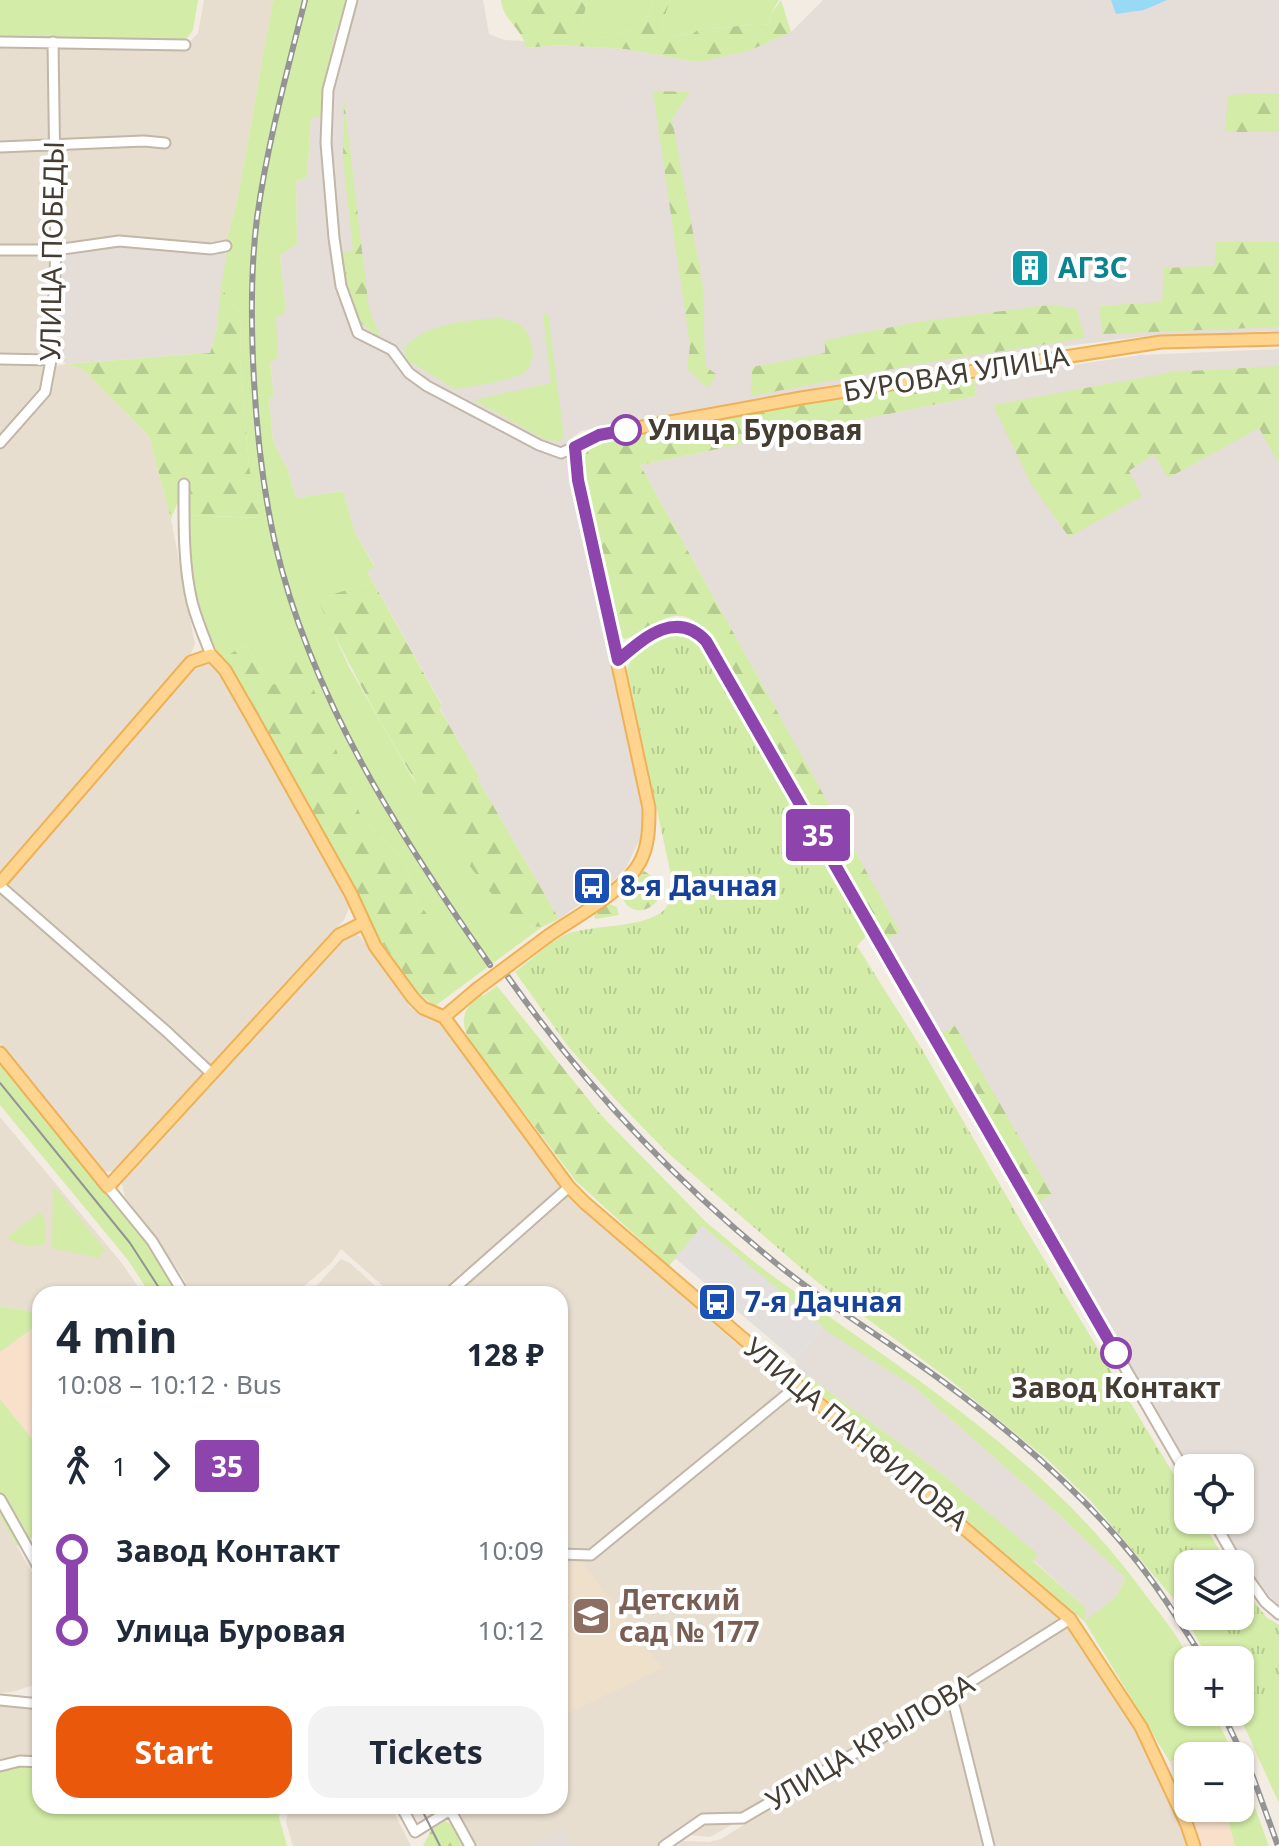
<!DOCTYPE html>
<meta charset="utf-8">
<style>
:root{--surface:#fff;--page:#f2f2f3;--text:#1f2937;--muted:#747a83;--accent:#ea580c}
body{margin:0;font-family:"Noto Sans",sans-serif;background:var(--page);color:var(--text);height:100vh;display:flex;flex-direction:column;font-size:30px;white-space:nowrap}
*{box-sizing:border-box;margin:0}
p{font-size:26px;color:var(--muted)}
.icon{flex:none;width:44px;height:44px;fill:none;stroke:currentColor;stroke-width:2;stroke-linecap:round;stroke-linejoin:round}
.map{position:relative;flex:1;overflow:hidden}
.side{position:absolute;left:32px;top:1286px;width:536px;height:528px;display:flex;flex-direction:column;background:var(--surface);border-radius:24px;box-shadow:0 2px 6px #0004}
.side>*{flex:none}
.badge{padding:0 16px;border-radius:6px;font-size:28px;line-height:52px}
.fabs{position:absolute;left:1174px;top:1454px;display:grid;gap:16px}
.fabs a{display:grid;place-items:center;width:80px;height:80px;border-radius:16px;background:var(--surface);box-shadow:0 2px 6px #0004;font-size:40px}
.map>.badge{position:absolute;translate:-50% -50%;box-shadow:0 0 0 4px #fff}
.legs{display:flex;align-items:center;gap:12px;height:88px;padding:0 24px;font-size:26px}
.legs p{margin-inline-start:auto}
.headline{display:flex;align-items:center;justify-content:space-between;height:136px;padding:0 24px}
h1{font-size:44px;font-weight:700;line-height:60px}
.cta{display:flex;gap:16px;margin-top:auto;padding:16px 24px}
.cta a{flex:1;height:92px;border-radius:24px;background:var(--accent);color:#fff;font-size:32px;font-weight:700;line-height:92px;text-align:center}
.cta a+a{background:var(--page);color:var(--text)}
ul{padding:0 24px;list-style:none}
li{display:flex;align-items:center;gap:28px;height:80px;font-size:30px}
li i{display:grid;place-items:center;width:12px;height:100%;margin:0 10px;background:currentColor}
li i::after{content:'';width:20px;height:20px;margin:-10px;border:6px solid;border-radius:50%;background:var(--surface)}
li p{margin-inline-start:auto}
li:first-child i{background:linear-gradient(#0000 50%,currentColor 0)}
li:last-child i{background:linear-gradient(currentColor 50%,#0000 0)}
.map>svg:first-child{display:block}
.residential{fill:#e7ded0}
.commercial{fill:#f8e0cb}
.industrial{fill:#e5ded8}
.education{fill:#eee0cb}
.green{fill:#d3eca7}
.forest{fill:url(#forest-firs)}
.park{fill:url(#park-tufts)}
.parking{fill:#e3dfdc}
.water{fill:#98d9f6}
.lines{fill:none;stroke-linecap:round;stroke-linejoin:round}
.minor-casing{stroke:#c2b6a7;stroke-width:13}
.major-casing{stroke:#eeb156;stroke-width:15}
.minor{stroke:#fff;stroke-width:9}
.major{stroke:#ffd48f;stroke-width:11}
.tram{stroke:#949494;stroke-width:2}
.rail-casing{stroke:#949494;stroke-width:6}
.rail{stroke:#fff;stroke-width:3;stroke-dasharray:9;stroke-linecap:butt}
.major-bridge-casing{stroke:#eeb156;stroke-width:15;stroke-linecap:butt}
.major-bridge{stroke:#ffd48f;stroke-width:11}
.line-1-casing{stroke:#fff;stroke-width:18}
.line-1{stroke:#8e44ad;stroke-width:12}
.stop-1-dot{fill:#fff;stroke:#8e44ad;stroke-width:4}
.labels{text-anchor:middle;stroke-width:8;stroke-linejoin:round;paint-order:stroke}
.street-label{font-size:28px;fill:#453c32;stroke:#fff}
.culture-label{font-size:28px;font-weight:bold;fill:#0d838f;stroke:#fff;text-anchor:start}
.stop-label{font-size:28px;font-weight:bold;fill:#453c32;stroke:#fff;text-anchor:start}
.transit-label{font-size:28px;font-weight:bold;fill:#164399;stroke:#fff;text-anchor:start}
.education-label{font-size:28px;font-weight:bold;fill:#785e54;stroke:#fff;text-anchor:start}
</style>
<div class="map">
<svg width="1279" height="1846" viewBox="0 0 1279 1846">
<defs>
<pattern id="forest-firs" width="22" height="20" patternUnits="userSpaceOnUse" patternTransform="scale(2)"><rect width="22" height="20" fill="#d3eca7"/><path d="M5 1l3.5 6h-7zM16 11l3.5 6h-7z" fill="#b6cb90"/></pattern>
<pattern id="park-tufts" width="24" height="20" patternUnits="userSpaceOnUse" patternTransform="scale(2)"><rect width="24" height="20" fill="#d3eca7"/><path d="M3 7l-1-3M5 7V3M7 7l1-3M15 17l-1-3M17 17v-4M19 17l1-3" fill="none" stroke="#b6cb90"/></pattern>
</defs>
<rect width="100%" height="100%" fill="#f3ece2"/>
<path class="residential" d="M 204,0 L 273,0 L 237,202 L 225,246 L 67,245 L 62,243 L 56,50 L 61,45 L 185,47 L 198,33 Z
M 0,44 L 48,47 L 50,51 L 51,140 L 47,143 L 0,144 Z
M 0,149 L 45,150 L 51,154 L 52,247 L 0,247 Z
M 0,253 L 42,254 L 51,258 L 46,345 L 35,355 L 0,355 Z
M 0,362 L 41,364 L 44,371 L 40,392 L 0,437 Z
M 66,364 L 84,370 L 149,436 L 171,519 L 195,644 L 190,656 L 0,875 L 0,448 L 49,393 L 56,366 Z
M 201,661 L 211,662 L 220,672 L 350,906 L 344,920 L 211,1064 L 205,1066 L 6,888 L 6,883 L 192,667 Z
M 0,893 L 164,1034 L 204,1073 L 204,1079 L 119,1171 L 103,1172 L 0,1043 Z
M 349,933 L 360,936 L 410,1007 L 421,1015 L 439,1021 L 560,1186 L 559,1192 L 443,1294 L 392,1294 L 341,1249 L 331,1263 L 295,1294 L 191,1294 L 181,1274 L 125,1197 L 121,1180 L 340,940 Z
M 0,1117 L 121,1262 L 139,1288 L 138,1294 L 40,1294 L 40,1313 L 0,1306 Z
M 569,1196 L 780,1382 L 781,1391 L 593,1550 L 588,1551 L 591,1561 L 789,1397 L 794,1396 L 984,1552 L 1057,1616 L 1058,1625 L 796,1786 L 784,1789 L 775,1786 L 770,1803 L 710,1837 L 679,1834 L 659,1846 L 475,1846 L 454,1806 L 560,1806 L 560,1294 L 452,1294 L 562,1197 Z
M 341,1259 L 350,1263 L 384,1294 L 309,1294 Z
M 0,1517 L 40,1586 L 40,1683 L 12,1692 L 0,1693 Z
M 1061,1628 L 1069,1629 L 1136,1731 L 1188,1846 L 992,1846 L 955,1701 L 957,1695 Z
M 0,1704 L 40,1709 L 40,1759 L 0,1762 Z
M 941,1708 L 947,1708 L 952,1714 L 986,1846 L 677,1846 L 683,1841 L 709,1842 L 721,1839 L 924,1714 Z
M 289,1806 L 391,1806 L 411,1846 L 293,1846 L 286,1822 Z"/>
<path class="commercial" d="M 40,1323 L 40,1449 L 0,1399 L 0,1352 Z
M 1208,1742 L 1212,1756 L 1188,1756 L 1188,1804 L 1170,1762 Z
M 1190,1808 L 1225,1808 L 1235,1846 L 1202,1846 Z"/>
<path class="industrial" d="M 350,0 L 483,0 L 489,34 L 504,40 L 525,41 L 527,48 L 557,45 L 625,49 L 697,62 L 791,32 L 823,0 L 1279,0 L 1279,331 L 1139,337 L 1010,353 L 581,431 L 570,440 L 566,454 L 569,469 L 644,806 L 640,839 L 626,868 L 612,882 L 559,919 L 477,778 L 479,776 L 439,707 L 442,705 L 367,571 L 375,566 L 355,533 L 343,491 L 296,498 L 287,468 L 273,442 L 269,398 L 274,396 L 270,361 L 278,358 L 275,316 L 286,312 L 280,254 L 297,243 L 296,181 L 307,177 L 311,118 L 322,118 L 334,34 Z
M 122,244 L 225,246 L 226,257 L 216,333 L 210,353 L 66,364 L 56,353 L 58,259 L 64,252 Z
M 1279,349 L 1279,1607 L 1250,1573 L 1219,1520 L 1240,1520 L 1240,1468 L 1189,1468 L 884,941 L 899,931 L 640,465 L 976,396 L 974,379 L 1142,355 Z
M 823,1327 L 914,1387 L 1065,1520 L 1125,1578 L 1117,1596 L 1085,1622 L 1086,1608 L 1033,1560 L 1037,1554 L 937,1470 L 798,1369 L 795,1360 Z
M 563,1828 L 572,1846 L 537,1846 L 535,1842 Z"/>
<path class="education" d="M 582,1562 L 662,1668 L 571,1712 L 560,1712 L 560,1564 Z"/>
<path class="green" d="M 0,0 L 198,0 L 193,30 L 184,42 L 0,39 Z
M 273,0 L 350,0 L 334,34 L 322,118 L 311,118 L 307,177 L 296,181 L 297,244 L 280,255 L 286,312 L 276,317 L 278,358 L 270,362 L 274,397 L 269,398 L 273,442 L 287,468 L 296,498 L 343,491 L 355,533 L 375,567 L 367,571 L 373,582 L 318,599 L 349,667 L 412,777 L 525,926 L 542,927 L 470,980 L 443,934 L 419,904 L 406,864 L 360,814 L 325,725 L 282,679 L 273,686 L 263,674 L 246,644 L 222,659 C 193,614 190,567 190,515 L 258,518 L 249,466 L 240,360 L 241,314 L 221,288 L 226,257 L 225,246 L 237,202 Z
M 580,0 L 652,0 L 651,10 L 642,28 L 600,38 L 585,31 L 582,22 L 587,3 Z
M 670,0 L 779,0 L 771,14 L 770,25 C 745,21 724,32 700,28 L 691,35 L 679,34 L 673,37 L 663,33 L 662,25 Z
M 548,313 L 564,437 L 559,441 L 546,440 L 474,400 L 551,383 L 543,314 Z
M 500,318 C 506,320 514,321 519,324 C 534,335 539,363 523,373 C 513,380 468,388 455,389 L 407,360 L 404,347 C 432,321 464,321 500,318 Z
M 0,1060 L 147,1243 L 179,1294 L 150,1294 L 128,1260 L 0,1105 Z
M 53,1185 L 105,1250 L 99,1258 L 52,1248 Z
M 40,1212 L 45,1220 L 45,1243 C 34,1250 17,1245 7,1237 Z
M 706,1222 C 729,1241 752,1261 777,1279 C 908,1375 1048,1459 1144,1593 C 1156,1609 1182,1640 1188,1658 C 1191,1669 1188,1698 1188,1712 L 1213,1712 L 1235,1756 L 1212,1756 L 1207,1742 L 1170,1762 L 1085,1622 L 795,1373 L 798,1369 L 937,1470 L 1038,1554 L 1033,1561 L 1086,1608 L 1085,1621 L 1117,1596 L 1125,1578 L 1065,1520 L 914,1387 L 828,1332 L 702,1226 Z
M 0,1306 L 40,1313 L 40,1323 L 0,1352 Z
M 0,1399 L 40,1449 L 40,1533 L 17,1546 L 0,1517 Z
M 1279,1695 L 1279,1803 L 1240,1717 Z
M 34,1764 L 40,1765 L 40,1806 L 281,1806 L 279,1817 L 287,1846 L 0,1846 L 0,1769 Z
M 1240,1767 L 1269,1846 L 1235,1846 L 1225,1808 L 1240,1808 Z"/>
<path class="forest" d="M 501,0 L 580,0 L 587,3 L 582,22 L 585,30 L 600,38 L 642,28 L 651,10 L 652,0 L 670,0 L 662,25 L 663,32 L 673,37 L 679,34 L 691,35 L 700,28 C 724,32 745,21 770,25 L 771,14 L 781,0 L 791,32 L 748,51 L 697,62 L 625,49 L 557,45 L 526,48 C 523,29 502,19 501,0 Z
M 653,91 L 690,92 L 672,119 L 703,286 L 705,366 L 716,374 L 708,388 L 687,369 L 690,346 Z
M 1279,93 L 1279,132 L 1225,132 L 1228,95 Z
M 344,99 L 369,309 L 381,339 L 360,322 L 348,291 L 342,253 L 353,250 L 343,159 Z
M 1216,242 L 1279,242 L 1279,327 L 1102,334 L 1099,306 L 1162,302 L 1164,268 L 1215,266 Z
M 221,288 L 241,314 L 240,360 L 249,466 L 259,518 L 190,515 L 179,499 L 171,519 L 149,436 L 84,370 L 66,364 L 210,353 L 216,333 Z
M 1050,305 L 1076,308 L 1085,338 L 918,364 L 751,396 L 752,367 L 825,353 L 825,340 L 918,322 Z
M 1279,366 L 1279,464 L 1259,428 L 1168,478 L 1154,454 L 1129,471 L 1142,496 L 1069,537 L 1031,484 L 993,405 L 1172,372 Z
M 974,379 L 976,396 L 640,465 L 900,932 L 884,941 L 710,636 C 676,595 660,627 625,639 L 618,634 L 583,477 L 582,462 L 591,444 L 602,440 L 745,414 Z
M 373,582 L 442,706 L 439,708 L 479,776 L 477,778 L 559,919 L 542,927 L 525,926 C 487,896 464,858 438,817 C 393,747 353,674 317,599 Z
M 246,644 L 263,674 L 273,685 L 282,678 L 279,663 L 297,659 L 311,682 L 360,814 L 406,864 L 419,904 L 443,934 L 470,980 L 435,1006 L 418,993 L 378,937 L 357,891 L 222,659 Z
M 644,871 L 658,880 L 660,895 C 653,913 628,917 622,896 Z
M 609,904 L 617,907 L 619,915 L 595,919 L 594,913 Z
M 497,986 L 601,1115 L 706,1222 L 669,1266 L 576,1181 L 469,1040 C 459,1016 464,1011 480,993 L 483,996 Z
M 955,1026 L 1052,1194 L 1036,1204 L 938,1035 Z
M 445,1821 L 454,1826 L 464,1846 L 423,1846 L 432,1829 Z"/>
<path class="park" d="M 676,634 L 690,637 L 704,648 L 867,935 L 857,946 L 920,1046 L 1022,1223 L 1188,1498 L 1188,1520 L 1201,1520 L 1228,1564 L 1188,1564 L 1188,1616 L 1240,1616 L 1240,1584 L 1267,1618 L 1279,1625 L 1279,1695 L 1240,1717 L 1238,1712 L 1240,1712 L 1240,1660 L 1209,1660 L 1178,1604 L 1091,1501 L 1047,1459 L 950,1380 L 816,1281 L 668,1153 L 615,1099 L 570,1049 L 515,972 C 529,962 549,942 565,935 C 590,924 642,929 663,911 C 669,906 671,897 674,889 L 627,671 C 631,651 657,639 676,634 Z"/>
<path class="parking" d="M 702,1226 L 823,1327 L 795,1360 L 675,1258 Z"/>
<path class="water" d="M 1111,0 L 1167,0 L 1144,10 L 1116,14 Z"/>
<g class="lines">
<g class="minor-casing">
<path id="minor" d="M 352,0 L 328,90 L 326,143 L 334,238 L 341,286 L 358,333 L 392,350 L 409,373 L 427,386 L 539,445 L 561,453 L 575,447
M 0,42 L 185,45
M 0,147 L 144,141 L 165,143
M 0,250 L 56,250 L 119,241 L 211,249 L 226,246
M 0,359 L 51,360
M 0,443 L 45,392 L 51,360 L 56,250 L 53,42
M 184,484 C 184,523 183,563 192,602 C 197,621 204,637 211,655
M 618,660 C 644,638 676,609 706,641 L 1188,1477
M 0,886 L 166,1031 L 212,1074
M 108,1187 L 152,1241 L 184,1294
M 448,1294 L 569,1187
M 0,1499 L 40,1570
M 1213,1520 L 1238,1564
M 560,1554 L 591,1555 L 797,1386
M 1240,1567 L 1265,1602 L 1279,1614
M 948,1698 L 955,1709 L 989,1846
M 0,1700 L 40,1704
M 0,1766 L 20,1761 L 40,1762
M 401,1806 L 415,1832 L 450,1810
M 448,1806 L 470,1846
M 664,1846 L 703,1819 L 743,1818 L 883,1737 L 1070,1619"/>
</g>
<g class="major-casing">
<path id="major" d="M 0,883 L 191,662 L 211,655 L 225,670 L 253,719 L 351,894 L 375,946 L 413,998 L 423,1008 L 444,1017 L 569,1187 L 585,1203 L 1070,1619 L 1141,1727 L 1187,1825 L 1194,1846
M 548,936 C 575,917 625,891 640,862 C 649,845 649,826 649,808 L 578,480 L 575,447 L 599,435 L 801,398 L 1161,342 L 1279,339
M 444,1017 L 477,989
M 0,1053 L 108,1187 L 339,935 L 363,923"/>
</g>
<use href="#minor" class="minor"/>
<use href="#major" class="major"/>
<path class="tram" d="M 0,1083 L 130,1243 L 163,1294
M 420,1806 L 440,1846"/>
<g class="rail-casing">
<path id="rail" d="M 305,0 C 287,72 267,145 257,218 C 250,273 251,327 254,381 C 257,436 263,489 275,543 C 311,699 400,836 490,965
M 508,977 C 584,1085 675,1181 777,1264 C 830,1307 890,1342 945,1383 C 1012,1432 1079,1490 1132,1555 C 1159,1588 1181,1624 1204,1660
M 1222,1712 L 1253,1777 L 1278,1846"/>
</g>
<use href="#rail" class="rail"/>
<g class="major-bridge-casing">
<path id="major-bridge" d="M 477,989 L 548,936"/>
</g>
<use href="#major-bridge" class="major-bridge"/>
</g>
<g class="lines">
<g class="line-1-casing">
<path id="line-1" d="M 626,430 L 599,435 L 575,447 L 578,480 L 618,660 C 644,638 676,609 706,641 L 1116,1353"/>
</g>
<use href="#line-1" class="line-1"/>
</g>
<defs>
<g id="building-square" transform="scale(2)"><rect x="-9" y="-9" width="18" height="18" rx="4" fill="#0f9aa8" stroke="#fff"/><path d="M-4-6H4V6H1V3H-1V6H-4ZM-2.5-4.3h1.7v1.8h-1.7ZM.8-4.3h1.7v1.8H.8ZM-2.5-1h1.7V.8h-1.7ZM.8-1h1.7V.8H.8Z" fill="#fff"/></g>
<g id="bus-square" transform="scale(2)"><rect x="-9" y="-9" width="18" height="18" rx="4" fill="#1a4fb4" stroke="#fff"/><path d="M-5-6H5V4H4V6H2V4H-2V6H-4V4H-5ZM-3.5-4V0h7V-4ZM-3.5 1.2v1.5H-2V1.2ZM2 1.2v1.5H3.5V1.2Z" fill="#fff"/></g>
<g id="school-square" transform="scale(2)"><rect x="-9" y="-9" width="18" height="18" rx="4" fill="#8d6e63" stroke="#fff"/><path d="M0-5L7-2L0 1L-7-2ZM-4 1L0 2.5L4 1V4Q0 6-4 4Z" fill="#fff"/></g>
</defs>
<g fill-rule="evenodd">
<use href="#building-square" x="1030" y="268"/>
<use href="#bus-square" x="592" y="886"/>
<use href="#bus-square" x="717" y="1302"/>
<use href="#school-square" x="591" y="1616"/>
</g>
<g class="stop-1-dot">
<circle cx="626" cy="430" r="14"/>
<circle cx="1116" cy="1353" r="14"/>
</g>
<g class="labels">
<g class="street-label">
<text transform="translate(52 251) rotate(-89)" y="10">УЛИЦА ПОБЕДЫ</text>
<text transform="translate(956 374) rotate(-9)" y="10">БУРОВАЯ УЛИЦА</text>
<text transform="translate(856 1434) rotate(40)" y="10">УЛИЦА ПАНФИЛОВА</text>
<text transform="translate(870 1742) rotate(-31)" y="10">УЛИЦА КРЫЛОВА</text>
</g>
<g class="culture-label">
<text x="1058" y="278">АГЗС</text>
</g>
<g class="stop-label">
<text x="648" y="440">Улица Буровая</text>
<text x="1116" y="1398" text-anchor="middle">Завод Контакт</text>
</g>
<g class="transit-label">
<text x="620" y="896">8-я Дачная</text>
<text x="745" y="1312">7-я Дачная</text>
</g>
<g class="education-label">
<text x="619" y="1610">Детский<tspan x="619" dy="32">сад № 177</tspan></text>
</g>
</g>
</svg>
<div class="fabs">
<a><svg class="icon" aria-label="locate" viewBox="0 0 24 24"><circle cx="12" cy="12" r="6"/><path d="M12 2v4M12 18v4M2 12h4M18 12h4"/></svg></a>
<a><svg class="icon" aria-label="layers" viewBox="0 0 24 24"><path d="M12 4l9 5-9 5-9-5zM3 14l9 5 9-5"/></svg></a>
<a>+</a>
<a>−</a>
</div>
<b class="badge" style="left:818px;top:835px;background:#8e44ad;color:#fff">35</b>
<section class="side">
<div class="headline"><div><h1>4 min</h1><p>10:08 – 10:12 · Bus</p></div><b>128 ₽</b></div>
<div class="legs"><svg class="icon" aria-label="walk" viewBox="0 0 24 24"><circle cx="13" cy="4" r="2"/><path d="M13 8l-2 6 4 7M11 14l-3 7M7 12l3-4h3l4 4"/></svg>1<svg class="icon" aria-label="forward" viewBox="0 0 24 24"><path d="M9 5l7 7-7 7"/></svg><b class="badge" style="background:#8e44ad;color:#fff">35</b></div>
<ul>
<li><i style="color:#8e44ad"></i><b>Завод Контакт</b><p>10:09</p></li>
<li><i style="color:#8e44ad"></i><b>Улица Буровая</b><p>10:12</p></li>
</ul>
<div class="cta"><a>Start</a><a>Tickets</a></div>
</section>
</div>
